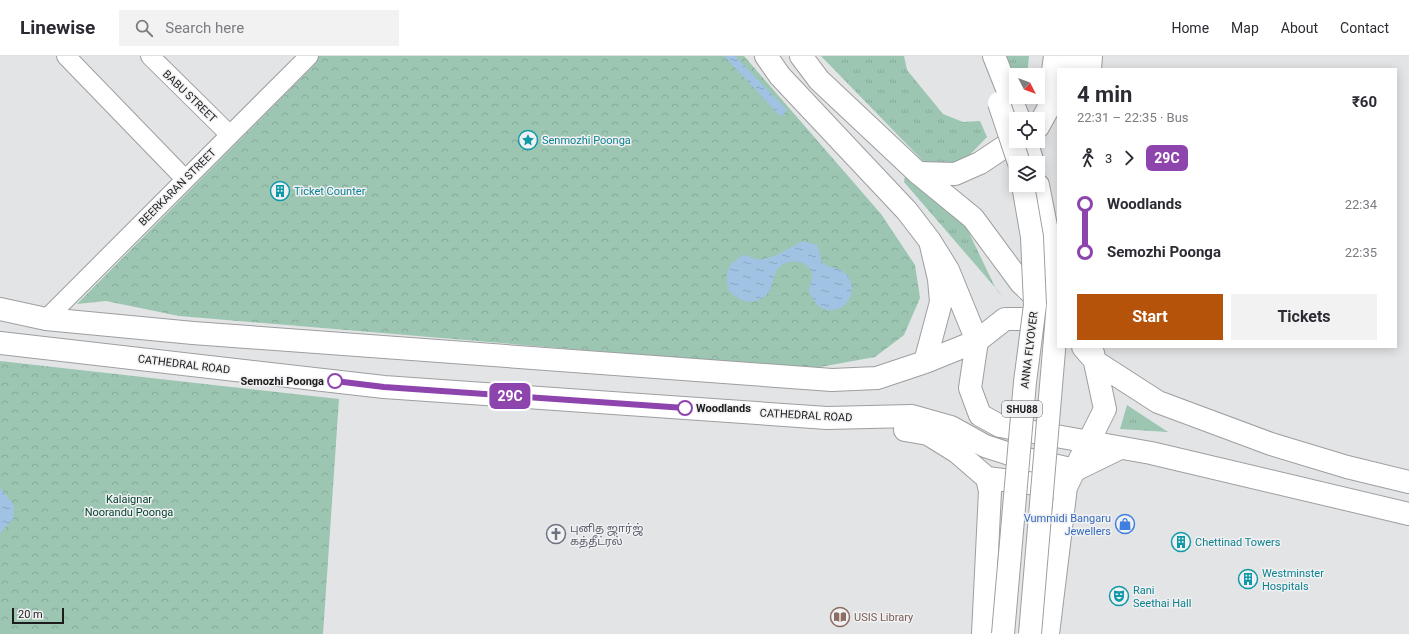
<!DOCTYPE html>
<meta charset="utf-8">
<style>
:root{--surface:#fff;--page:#f2f2f3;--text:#2b2b33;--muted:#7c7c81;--line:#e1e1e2;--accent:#b45309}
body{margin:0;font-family:Roboto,"Noto Sans Tamil",sans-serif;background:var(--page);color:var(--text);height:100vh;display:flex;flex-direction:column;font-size:15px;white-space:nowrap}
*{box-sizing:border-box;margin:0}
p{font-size:13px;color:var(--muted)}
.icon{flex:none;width:22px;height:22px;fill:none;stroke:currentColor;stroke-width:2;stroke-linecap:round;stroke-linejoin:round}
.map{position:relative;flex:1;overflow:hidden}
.side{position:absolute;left:1057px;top:12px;width:340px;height:280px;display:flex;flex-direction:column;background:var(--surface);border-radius:0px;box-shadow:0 2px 10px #0003}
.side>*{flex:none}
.badge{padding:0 8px;border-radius:6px;font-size:14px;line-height:26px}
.needle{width:26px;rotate:132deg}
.fabs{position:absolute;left:1009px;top:12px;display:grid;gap:8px}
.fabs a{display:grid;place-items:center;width:36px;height:36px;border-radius:0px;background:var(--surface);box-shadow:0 2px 10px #0003;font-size:20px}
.scale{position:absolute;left:12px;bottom:10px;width:52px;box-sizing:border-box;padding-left:4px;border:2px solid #1c1c1d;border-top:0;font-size:11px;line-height:14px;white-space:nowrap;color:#1c1c1d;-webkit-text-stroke:3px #f1f1f3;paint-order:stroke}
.map>.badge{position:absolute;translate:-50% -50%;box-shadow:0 0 0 2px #fff}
.legs{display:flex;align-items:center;gap:6px;height:44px;padding:0 20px;font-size:13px}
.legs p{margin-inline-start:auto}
.summary{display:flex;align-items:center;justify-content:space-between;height:68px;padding:0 20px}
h1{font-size:22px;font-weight:700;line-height:30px}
.primary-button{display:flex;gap:8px;margin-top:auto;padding:8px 20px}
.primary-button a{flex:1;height:46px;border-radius:0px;background:var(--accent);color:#fff;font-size:16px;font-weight:700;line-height:46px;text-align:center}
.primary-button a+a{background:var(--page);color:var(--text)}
ul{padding:0 20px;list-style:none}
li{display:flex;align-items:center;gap:14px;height:48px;font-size:15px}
li i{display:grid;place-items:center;width:6px;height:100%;margin:0 5px;background:currentColor}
li i::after{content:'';width:10px;height:10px;margin:-5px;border:3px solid;border-radius:50%;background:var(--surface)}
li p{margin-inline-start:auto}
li:first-child i{background:linear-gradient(#0000 50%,currentColor 0)}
li:last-child i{background:linear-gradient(currentColor 50%,#0000 0)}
header{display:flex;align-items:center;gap:24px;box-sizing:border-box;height:56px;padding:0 20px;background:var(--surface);border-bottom:1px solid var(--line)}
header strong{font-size:19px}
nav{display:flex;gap:22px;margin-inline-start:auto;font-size:14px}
.search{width:280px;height:36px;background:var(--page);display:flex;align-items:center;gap:10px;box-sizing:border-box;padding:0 14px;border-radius:0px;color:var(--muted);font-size:15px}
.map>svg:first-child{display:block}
.grass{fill:url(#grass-tufts)}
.park{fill:url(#park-crowns)}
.water{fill:url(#water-ripples)}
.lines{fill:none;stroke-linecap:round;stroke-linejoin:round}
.minor-casing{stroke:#9d9ea0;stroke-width:20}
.secondary-casing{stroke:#9d9ea0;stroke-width:24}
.primary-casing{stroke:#9d9ea0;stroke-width:24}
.minor{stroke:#fff;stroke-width:18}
.secondary{stroke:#fff;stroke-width:22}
.primary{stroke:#fff;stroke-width:22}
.primary-bridge-casing{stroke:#9d9ea0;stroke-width:24;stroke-linecap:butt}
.primary-bridge{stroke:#fff;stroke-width:22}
.line-1-casing{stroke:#fff;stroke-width:9}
.line-1{stroke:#8e44ad;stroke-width:6}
.stop-1-dot{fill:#fff;stroke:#8e44ad;stroke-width:2}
.labels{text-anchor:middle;stroke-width:3;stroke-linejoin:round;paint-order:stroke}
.shield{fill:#f1f1f3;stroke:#5c5c5d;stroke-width:1}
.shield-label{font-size:10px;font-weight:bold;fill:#1c1c1d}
.street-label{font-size:11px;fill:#1c1c1d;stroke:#f1f1f3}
.culture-label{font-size:11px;fill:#0d838f;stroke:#f1f1f3;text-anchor:start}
.stop-label{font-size:11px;font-weight:bold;fill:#1c1c1d;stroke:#f1f1f3;text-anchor:end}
.park-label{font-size:11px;fill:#03442f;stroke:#f1f1f3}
.shop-label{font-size:11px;fill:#366cbe;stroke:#f1f1f3;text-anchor:end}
.worship-label{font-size:11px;fill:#5b616d;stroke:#f1f1f3;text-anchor:start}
.education-label{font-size:11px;fill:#785e54;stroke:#f1f1f3;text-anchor:start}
</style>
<header>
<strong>Linewise</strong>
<div class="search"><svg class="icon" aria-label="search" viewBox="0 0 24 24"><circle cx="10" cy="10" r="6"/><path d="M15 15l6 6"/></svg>Search here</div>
<nav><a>Home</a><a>Map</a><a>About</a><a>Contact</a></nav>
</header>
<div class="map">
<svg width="1409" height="578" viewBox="0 0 1409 578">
<defs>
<pattern id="grass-tufts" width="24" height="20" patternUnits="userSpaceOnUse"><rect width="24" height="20" fill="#9cc6b2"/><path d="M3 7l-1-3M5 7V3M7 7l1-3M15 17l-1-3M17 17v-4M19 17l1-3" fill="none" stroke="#86aa99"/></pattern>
<pattern id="park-crowns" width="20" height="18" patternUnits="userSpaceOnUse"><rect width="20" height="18" fill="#9cc6b2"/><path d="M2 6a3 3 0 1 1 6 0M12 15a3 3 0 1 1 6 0" fill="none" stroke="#86aa99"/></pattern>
<pattern id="water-ripples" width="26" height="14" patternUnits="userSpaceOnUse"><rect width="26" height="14" fill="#a0c2e3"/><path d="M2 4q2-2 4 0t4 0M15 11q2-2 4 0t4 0" fill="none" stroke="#89a6c2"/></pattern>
</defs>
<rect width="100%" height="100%" fill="#e3e4e6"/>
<path class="grass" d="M 821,0 L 904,0 L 907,14 L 943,58 L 963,66 L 980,65 L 987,81 L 957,112 L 925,107 Z
M 1004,0 L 1029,0 L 1027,19 L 1016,19 L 1016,31 Z
M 905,119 L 960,158 L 996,233 L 1006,244 L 904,126 Z
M 1127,349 L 1168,376 L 1120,373 Z"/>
<path class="park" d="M 318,0 L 744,0 L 881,158 L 915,209 L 920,242 L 904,279 L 875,301 L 809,313 L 179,260 L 106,245 L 77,248 L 314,9 Z
M 0,305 L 339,343 L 323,578 L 0,578 Z"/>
<path class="water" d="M 724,0 L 735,0 L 787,54 L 781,61 Z
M 803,185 L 817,189 C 820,194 819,202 822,206 C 827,212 838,211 844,216 C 857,227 853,248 837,253 C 830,256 823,253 817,249 L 809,236 C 809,229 814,222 811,215 C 805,202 784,203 777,214 C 773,220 773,228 770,234 C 760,251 739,248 729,234 C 723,218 729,206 744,199 L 760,204 L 775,200 Z
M 0,432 L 14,449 L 13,463 L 0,477 Z"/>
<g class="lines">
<g class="minor-casing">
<path id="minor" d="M 66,0 L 185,123
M 150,0 L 230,79
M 46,263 L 309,0"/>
</g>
<g class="secondary-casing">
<path id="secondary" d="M 1074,13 L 1075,0
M 1038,71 L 1048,53 L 1055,0
M 918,117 L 955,118 L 980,107 L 1016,83"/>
</g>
<g class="primary-casing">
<path id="primary" d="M 766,0 L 780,20 L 907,155 L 930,185 L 939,223 L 941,246 L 925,306
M 801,0 L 819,24 L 918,117 L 973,162 L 1021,227 L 1045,250
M 994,0 L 1019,63
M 1090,13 L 1091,0
M 1026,85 L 1033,107
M 1038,129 L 1046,170 L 1058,247
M 930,185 L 948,214 L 977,285 L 970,332 L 980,359 L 1000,370 L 1151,397 L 1409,458
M 0,253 L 46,263 L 193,277 L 832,324 L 877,322 L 925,306 L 977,285 L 1005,263 L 1053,263
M 0,287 L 384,331 L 827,362 L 912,360 L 951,371 L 985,390 L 1022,402 L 1075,414 L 1120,392
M 1083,291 L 1096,306 L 1158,346 L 1271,388 L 1347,411 L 1409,426
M 905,374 L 928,378 L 957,396 L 987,422 L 990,435 L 983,578
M 987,422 L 1061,431
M 1048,578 L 1066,431 L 1105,353 L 1093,297"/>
</g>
<use href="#minor" class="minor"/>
<use href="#secondary" class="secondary"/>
<use href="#primary" class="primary"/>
<g class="primary-bridge-casing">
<path id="primary-bridge" d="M 999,47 L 1019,107
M 1003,578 L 1025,326 L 1035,249 L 1032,181 L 1023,129
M 1030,578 L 1058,247"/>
</g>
<use href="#primary-bridge" class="primary-bridge"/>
</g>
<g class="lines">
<g class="line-1-casing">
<path id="line-1" d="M 335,325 L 384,331 L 685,352"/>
</g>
<use href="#line-1" class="line-1"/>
</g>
<defs>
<g id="sight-ring" transform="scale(1)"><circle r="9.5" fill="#f1f1f3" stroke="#0f9aa8" stroke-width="1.5"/><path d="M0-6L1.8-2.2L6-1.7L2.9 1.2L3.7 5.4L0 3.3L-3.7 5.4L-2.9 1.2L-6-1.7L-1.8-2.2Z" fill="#0f9aa8"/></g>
<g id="building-ring" transform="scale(1)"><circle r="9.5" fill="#f1f1f3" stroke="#0f9aa8" stroke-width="1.5"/><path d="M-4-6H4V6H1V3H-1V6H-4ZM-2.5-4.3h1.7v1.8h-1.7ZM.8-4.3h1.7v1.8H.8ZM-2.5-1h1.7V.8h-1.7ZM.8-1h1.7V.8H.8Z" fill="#0f9aa8"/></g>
<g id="shop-ring" transform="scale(1)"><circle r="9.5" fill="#f1f1f3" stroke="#3f7fe0" stroke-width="1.5"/><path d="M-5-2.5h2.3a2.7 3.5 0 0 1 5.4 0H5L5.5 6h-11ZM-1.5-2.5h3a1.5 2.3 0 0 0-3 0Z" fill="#3f7fe0"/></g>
<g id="church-ring" transform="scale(1)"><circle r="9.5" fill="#f1f1f3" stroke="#6b7280" stroke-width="1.5"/><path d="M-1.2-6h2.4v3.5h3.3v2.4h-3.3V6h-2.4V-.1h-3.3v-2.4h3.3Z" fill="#6b7280"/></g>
<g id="theatre-ring" transform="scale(1)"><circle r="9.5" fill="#f1f1f3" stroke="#0f9aa8" stroke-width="1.5"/><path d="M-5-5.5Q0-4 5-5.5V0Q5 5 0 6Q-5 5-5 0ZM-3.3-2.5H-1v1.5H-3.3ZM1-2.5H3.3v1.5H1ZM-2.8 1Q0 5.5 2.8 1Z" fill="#0f9aa8"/></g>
<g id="library-ring" transform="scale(1)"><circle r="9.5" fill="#f1f1f3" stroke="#8d6e63" stroke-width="1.5"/><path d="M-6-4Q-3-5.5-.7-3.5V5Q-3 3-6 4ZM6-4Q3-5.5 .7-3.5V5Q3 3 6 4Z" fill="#8d6e63"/></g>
</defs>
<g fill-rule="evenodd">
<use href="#sight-ring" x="528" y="84"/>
<use href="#building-ring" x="280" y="135"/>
<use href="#shop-ring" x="1125" y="468"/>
<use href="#church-ring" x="556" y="478"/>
<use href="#building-ring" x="1181" y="486"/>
<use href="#building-ring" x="1248" y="523"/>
<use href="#theatre-ring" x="1119" y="540"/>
<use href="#library-ring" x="840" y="561"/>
</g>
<g class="stop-1-dot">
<circle cx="335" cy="325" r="7"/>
<circle cx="685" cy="352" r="7"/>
</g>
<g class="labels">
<rect class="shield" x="1002" y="345" width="40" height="16" rx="3"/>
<g class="shield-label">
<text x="1022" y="357">SHU88</text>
</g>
<g class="street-label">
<text transform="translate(190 40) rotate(44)" y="4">BABU STREET</text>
<text transform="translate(177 131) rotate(-45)" y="4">BEERKARAN STREET</text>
<text transform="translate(1029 294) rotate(-83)" y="4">ANNA FLYOVER</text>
<text transform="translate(184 308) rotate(7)" y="4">CATHEDRAL ROAD</text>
<text transform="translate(806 359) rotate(3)" y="4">CATHEDRAL ROAD</text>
</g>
<g class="culture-label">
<text x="542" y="88">Senmozhi Poonga</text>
<text x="294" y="139">Ticket Counter</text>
<text x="1195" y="490">Chettinad Towers</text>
<text x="1262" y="521">Westminster<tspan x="1262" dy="13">Hospitals</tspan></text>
<text x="1133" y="538">Rani<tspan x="1133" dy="13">Seethai Hall</tspan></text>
</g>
<g class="stop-label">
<text x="324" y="329">Semozhi Poonga</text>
<text x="696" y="356" text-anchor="start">Woodlands</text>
</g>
<g class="park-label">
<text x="129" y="447">Kalaignar<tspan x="129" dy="13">Noorandu Poonga</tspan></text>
</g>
<g class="shop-label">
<text x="1111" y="466">Vummidi Bangaru<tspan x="1111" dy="13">Jewellers</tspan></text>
</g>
<g class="worship-label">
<text x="570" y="476">புனித ஜார்ஜ்<tspan x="570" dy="13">கத்தீட்ரல்</tspan></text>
</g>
<g class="education-label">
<text x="854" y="565">USIS Library</text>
</g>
</g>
</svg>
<div class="fabs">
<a><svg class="needle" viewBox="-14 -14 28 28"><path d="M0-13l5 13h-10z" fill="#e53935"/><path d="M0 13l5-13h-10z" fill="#7c7c81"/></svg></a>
<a><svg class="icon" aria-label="locate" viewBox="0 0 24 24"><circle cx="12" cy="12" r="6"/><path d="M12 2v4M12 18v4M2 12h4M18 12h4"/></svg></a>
<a><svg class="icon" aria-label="layers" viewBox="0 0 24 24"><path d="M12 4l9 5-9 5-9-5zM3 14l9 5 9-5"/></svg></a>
</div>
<div class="scale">20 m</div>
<b class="badge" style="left:510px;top:340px;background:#8e44ad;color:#fff">29C</b>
<section class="side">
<div class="summary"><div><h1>4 min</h1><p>22:31 – 22:35 · Bus</p></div><b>₹60</b></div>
<div class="legs"><svg class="icon" aria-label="walk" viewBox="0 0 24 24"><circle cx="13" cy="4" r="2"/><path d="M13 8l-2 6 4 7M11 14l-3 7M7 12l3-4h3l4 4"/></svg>3<svg class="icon" aria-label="forward" viewBox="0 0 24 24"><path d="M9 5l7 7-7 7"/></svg><b class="badge" style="background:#8e44ad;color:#fff">29C</b></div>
<ul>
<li><i style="color:#8e44ad"></i><b>Woodlands</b><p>22:34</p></li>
<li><i style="color:#8e44ad"></i><b>Semozhi Poonga</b><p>22:35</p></li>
</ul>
<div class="primary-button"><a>Start</a><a>Tickets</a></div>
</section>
</div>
